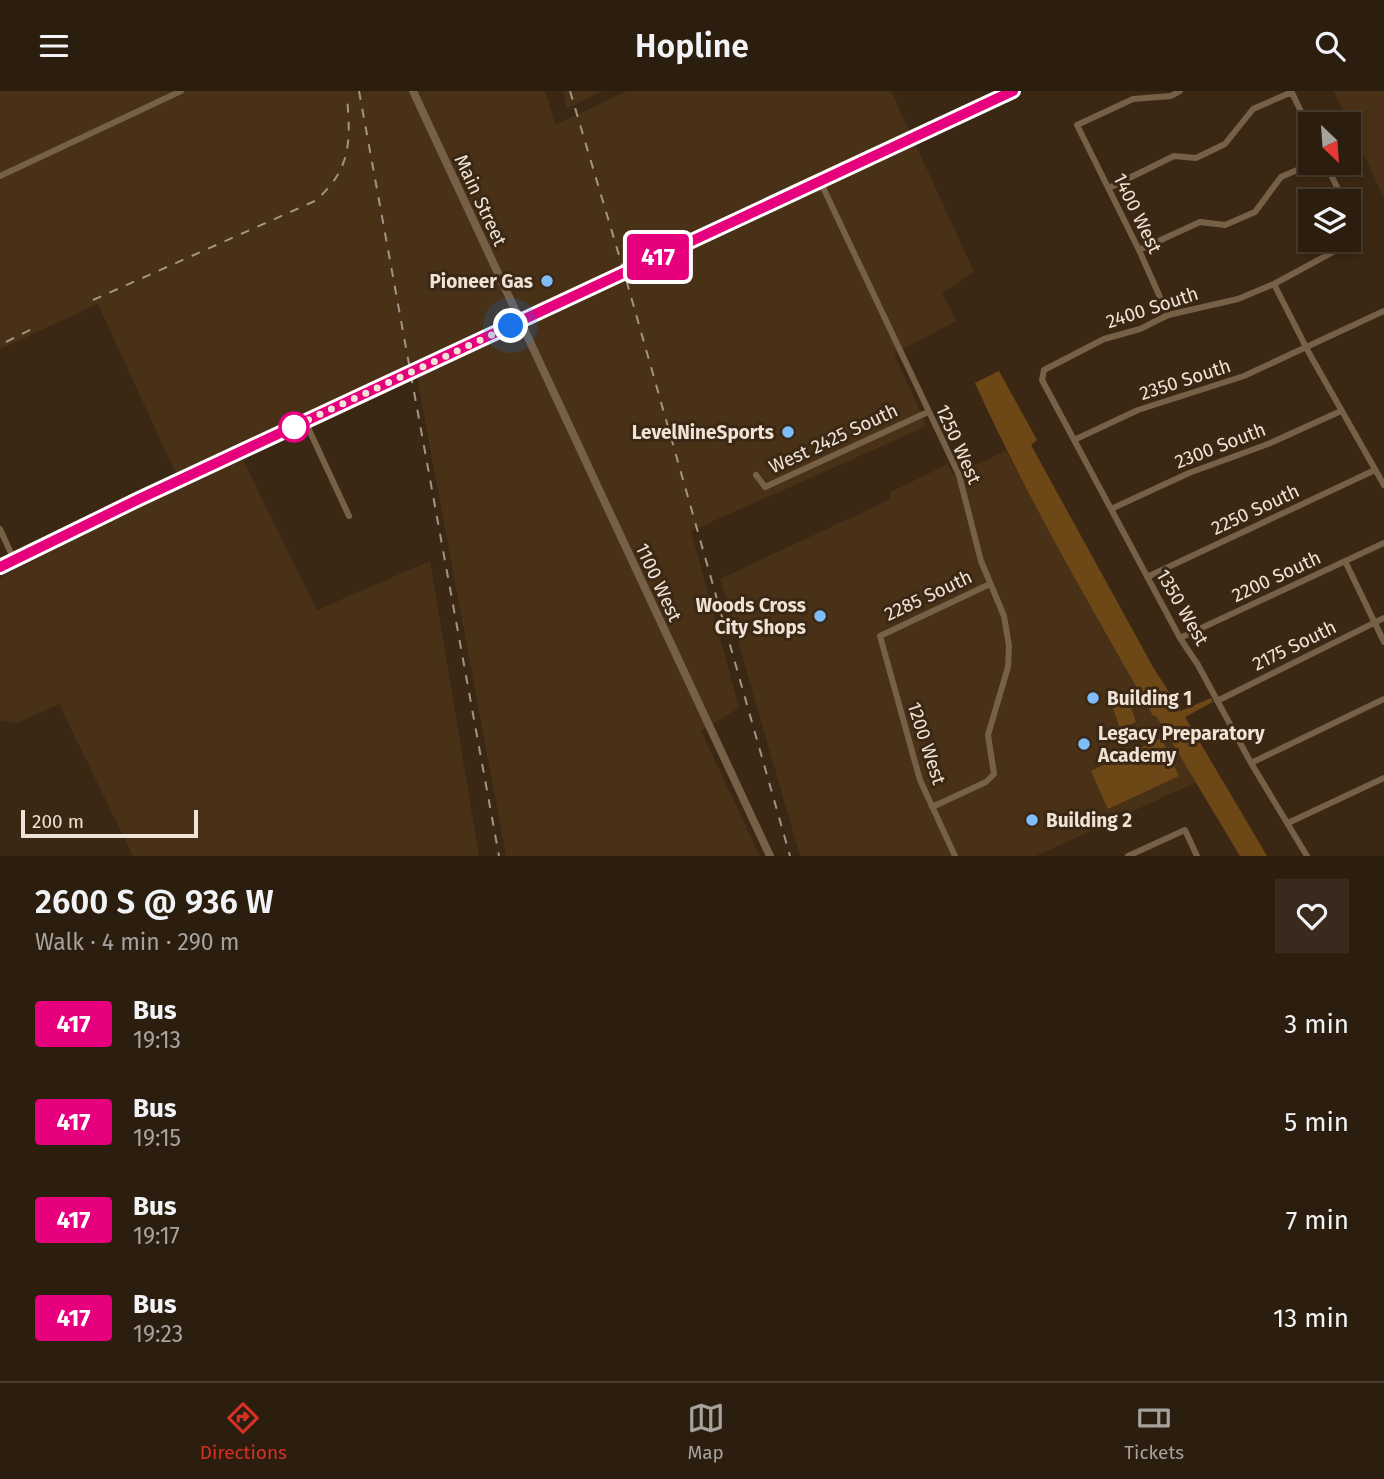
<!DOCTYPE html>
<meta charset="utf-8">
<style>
:root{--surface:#2c1e0f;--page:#382b1d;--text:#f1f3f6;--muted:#a6a29e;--line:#483c2f;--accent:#d93025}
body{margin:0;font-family:"Fira Sans",sans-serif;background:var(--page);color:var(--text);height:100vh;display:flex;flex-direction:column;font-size:26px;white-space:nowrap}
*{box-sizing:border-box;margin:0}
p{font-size:23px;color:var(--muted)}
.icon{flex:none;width:38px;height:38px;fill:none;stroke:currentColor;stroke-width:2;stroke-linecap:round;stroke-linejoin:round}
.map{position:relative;height:765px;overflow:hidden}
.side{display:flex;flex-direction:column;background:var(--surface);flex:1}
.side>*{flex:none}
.badge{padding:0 14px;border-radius:5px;font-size:24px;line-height:46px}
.needle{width:46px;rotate:155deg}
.fabs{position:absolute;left:1298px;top:21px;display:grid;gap:14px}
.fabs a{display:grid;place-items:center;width:63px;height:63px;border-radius:0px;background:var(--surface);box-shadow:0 4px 10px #0003,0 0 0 2px var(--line);font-size:35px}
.scale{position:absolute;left:21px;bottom:18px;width:177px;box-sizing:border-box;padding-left:7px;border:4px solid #efe3d7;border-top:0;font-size:19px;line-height:24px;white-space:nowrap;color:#efe3d7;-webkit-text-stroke:5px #3b2814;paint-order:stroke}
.you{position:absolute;width:35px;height:35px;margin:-18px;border:5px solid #fff;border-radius:50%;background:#1a73e8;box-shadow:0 0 0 10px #1a73e833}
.map>.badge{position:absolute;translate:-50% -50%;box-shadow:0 0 0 4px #fff}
.round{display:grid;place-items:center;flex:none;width:74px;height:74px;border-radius:0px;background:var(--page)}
.overview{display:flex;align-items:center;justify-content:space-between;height:119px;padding:0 35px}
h1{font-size:33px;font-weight:600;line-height:52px}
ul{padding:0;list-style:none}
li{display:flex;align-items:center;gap:21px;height:98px;padding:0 35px}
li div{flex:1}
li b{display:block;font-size:26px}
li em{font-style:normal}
li .badge{min-width:77px;font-weight:700;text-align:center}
header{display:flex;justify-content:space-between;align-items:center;height:91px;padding:0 35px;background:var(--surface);font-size:32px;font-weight:600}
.tabs{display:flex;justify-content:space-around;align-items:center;height:98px;border-top:2px solid var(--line);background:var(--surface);font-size:19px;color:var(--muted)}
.tabs a{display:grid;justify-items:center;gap:4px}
.tabs .current{color:var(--accent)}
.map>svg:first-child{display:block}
.built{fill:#483116}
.green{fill:#6e4716}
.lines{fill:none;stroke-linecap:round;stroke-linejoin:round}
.minor{stroke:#776048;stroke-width:6}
.tertiary{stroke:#776048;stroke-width:8}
.secondary{stroke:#a07c55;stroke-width:10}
.rail{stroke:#a39485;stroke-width:2;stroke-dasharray:9 9;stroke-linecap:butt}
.line-casing{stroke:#fff;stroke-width:16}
.line{stroke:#e6007e;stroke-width:10}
.walk{stroke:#efe3d7;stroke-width:7;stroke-dasharray:0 12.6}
.poi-dot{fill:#7fbdf9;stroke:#3b2814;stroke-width:2.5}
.stop-dot{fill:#fff;stroke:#e6007e;stroke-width:3.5}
.labels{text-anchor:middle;stroke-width:6;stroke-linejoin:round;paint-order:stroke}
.street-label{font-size:19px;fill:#efe3d7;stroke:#3b2814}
.poi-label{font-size:19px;font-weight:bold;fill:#efe3d7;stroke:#3b2814;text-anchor:end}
</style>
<header><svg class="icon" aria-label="menu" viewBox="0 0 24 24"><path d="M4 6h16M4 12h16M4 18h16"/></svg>Hopline<svg class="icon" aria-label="search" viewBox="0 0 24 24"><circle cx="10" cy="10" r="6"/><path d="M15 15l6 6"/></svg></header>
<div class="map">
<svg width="1384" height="765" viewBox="0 0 1384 765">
<rect width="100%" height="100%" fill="#3b2814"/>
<path class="built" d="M 0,0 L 545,0 L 555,34 L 627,0 L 891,0 L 974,181 L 942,202 L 956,230 L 894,263 L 927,335 L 691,440 L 739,617 L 701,640 L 760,765 L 506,765 L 414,271 L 176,383 L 98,213 L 0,258 Z
M 563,0 L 603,0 L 567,17 Z
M 1334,0 L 1384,0 L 1384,107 Z
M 1006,360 L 1153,624 L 1156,625 L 1196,691 L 1036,765 L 800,765 L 720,488 L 891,408 L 889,402 L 948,373 L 953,384 Z
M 243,369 L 317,519 L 430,470 L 479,765 L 133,765 L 59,613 L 17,632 L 0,629 L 0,487 L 150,409 Z"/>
<path class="green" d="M 999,280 L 1037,349 L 1031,354 L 1153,576 L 1181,620 L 1211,607 L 1213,611 L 1185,626 L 1267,765 L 1240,765 L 1156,625 L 1153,625 C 1091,516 1027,407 975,292 Z
M 1128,607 L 1136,631 L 1120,638 L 1112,614 Z
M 1161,647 L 1179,685 L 1108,718 L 1091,680 Z"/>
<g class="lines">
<path class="minor" d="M 1291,0 L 1311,41
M 1325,72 L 1344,110
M 0,85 L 181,0
M 820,90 L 959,384 L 981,470 L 1004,525 L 1009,555 L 1008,576 L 988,644 L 994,683 L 986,691 L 932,716
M 1109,97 L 1174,65 L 1196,67 L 1225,53 L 1253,18 L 1292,1
M 1139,159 L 1200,131 L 1225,134 L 1255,121 L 1281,86 L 1313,72
M 1274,193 L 1309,262 L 1384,394
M 1168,224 L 1139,159 L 1077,34 L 1133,8 L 1171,5 L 1180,0
M 305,330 L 349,425
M 1074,349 L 1138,319 L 1244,285 L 1384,220
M 756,384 L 765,396 L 928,321
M 1111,418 L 1189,382 L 1268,353 L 1341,320
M 0,438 L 14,469
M 1345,470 L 1384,551
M 1147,486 L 1375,379
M 1180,547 L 1384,452
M 1217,610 L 1384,527
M 1251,672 L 1384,608
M 1288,732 L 1384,687
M 955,765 L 920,689 L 880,545 L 990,493
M 1128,765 L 1185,739 L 1197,765
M 1307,765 L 1251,672 L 1198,574 L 1180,547 L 1042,289 L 1044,279 L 1104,248 L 1140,238 L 1168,224 L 1238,208 L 1274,193 L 1357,148 L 1349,122"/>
<path class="tertiary" d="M 413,0 L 770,765"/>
<path class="secondary" d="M 0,476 L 139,408 L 1013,0"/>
<path class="rail" d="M 359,0 L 499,765
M 570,0 L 624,181 L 790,765
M 93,209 L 315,110 C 351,79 351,51 347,6
M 6,251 L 32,238"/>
</g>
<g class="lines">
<g class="line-casing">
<path id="line" d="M 0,476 L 139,408 L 1013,0"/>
</g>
<use href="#line" class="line"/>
<path class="walk" d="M 294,336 L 284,340 L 511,235"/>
</g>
<g class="poi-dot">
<circle cx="547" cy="190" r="7"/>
<circle cx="788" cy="341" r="7"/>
<circle cx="820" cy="525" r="7"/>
<circle cx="1093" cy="607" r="7"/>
<circle cx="1084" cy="653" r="7"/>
<circle cx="1032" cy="729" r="7"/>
</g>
<circle class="stop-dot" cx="294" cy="336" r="14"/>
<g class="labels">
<g class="street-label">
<text transform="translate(481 109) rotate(65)" y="7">Main Street</text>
<text transform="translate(1138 122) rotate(64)" y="7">1400 West</text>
<text transform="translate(1152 216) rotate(-18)" y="7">2400 South</text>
<text transform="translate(1185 288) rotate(-18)" y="7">2350 South</text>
<text transform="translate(833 347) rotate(-25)" y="7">West 2425 South</text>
<text transform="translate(959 353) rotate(66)" y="7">1250 West</text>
<text transform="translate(1220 354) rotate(-21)" y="7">2300 South</text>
<text transform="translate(1255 418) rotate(-25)" y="7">2250 South</text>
<text transform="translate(1276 485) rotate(-25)" y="7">2200 South</text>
<text transform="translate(659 491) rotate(65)" y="7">1100 West</text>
<text transform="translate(928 504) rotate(-25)" y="7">2285 South</text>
<text transform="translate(1183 516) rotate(60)" y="7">1350 West</text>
<text transform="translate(1294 554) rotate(-26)" y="7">2175 South</text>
<text transform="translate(927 652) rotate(72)" y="7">1200 West</text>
</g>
<g class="poi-label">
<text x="533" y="197">Pioneer Gas</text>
<text x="774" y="348">LevelNineSports</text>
<text x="806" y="521">Woods Cross<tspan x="806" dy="22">City Shops</tspan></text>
<text x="1107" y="614" text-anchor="start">Building 1</text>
<text x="1098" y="649" text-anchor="start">Legacy Preparatory<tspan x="1098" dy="22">Academy</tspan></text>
<text x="1046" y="736" text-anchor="start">Building 2</text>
</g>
</g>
</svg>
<div class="fabs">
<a><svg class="needle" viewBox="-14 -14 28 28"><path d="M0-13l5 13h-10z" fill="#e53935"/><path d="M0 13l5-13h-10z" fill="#a6a29e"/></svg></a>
<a><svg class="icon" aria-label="layers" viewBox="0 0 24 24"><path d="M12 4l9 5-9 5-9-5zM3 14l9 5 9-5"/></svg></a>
</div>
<div class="scale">200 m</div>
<div class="you" style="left:511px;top:235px"></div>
<b class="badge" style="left:658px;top:166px;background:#e6007e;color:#fff">417</b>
</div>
<section class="side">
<div class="overview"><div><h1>2600 S @ 936 W</h1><p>Walk · 4 min · 290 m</p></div><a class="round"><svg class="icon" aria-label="heart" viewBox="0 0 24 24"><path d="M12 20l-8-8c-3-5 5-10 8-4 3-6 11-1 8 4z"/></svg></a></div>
<ul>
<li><span class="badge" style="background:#e6007e;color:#fff">417</span><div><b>Bus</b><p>19:13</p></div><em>3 min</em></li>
<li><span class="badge" style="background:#e6007e;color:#fff">417</span><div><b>Bus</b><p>19:15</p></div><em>5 min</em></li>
<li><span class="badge" style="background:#e6007e;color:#fff">417</span><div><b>Bus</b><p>19:17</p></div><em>7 min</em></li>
<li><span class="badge" style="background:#e6007e;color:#fff">417</span><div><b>Bus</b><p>19:23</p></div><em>13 min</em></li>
</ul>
</section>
<nav class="tabs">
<a class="current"><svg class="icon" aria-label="directions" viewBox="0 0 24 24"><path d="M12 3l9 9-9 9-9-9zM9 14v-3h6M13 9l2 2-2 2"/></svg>Directions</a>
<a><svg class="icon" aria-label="map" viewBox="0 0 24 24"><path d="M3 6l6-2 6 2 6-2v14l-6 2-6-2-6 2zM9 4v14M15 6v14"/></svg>Map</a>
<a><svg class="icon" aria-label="tickets" viewBox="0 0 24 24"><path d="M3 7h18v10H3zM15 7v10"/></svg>Tickets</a>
</nav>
